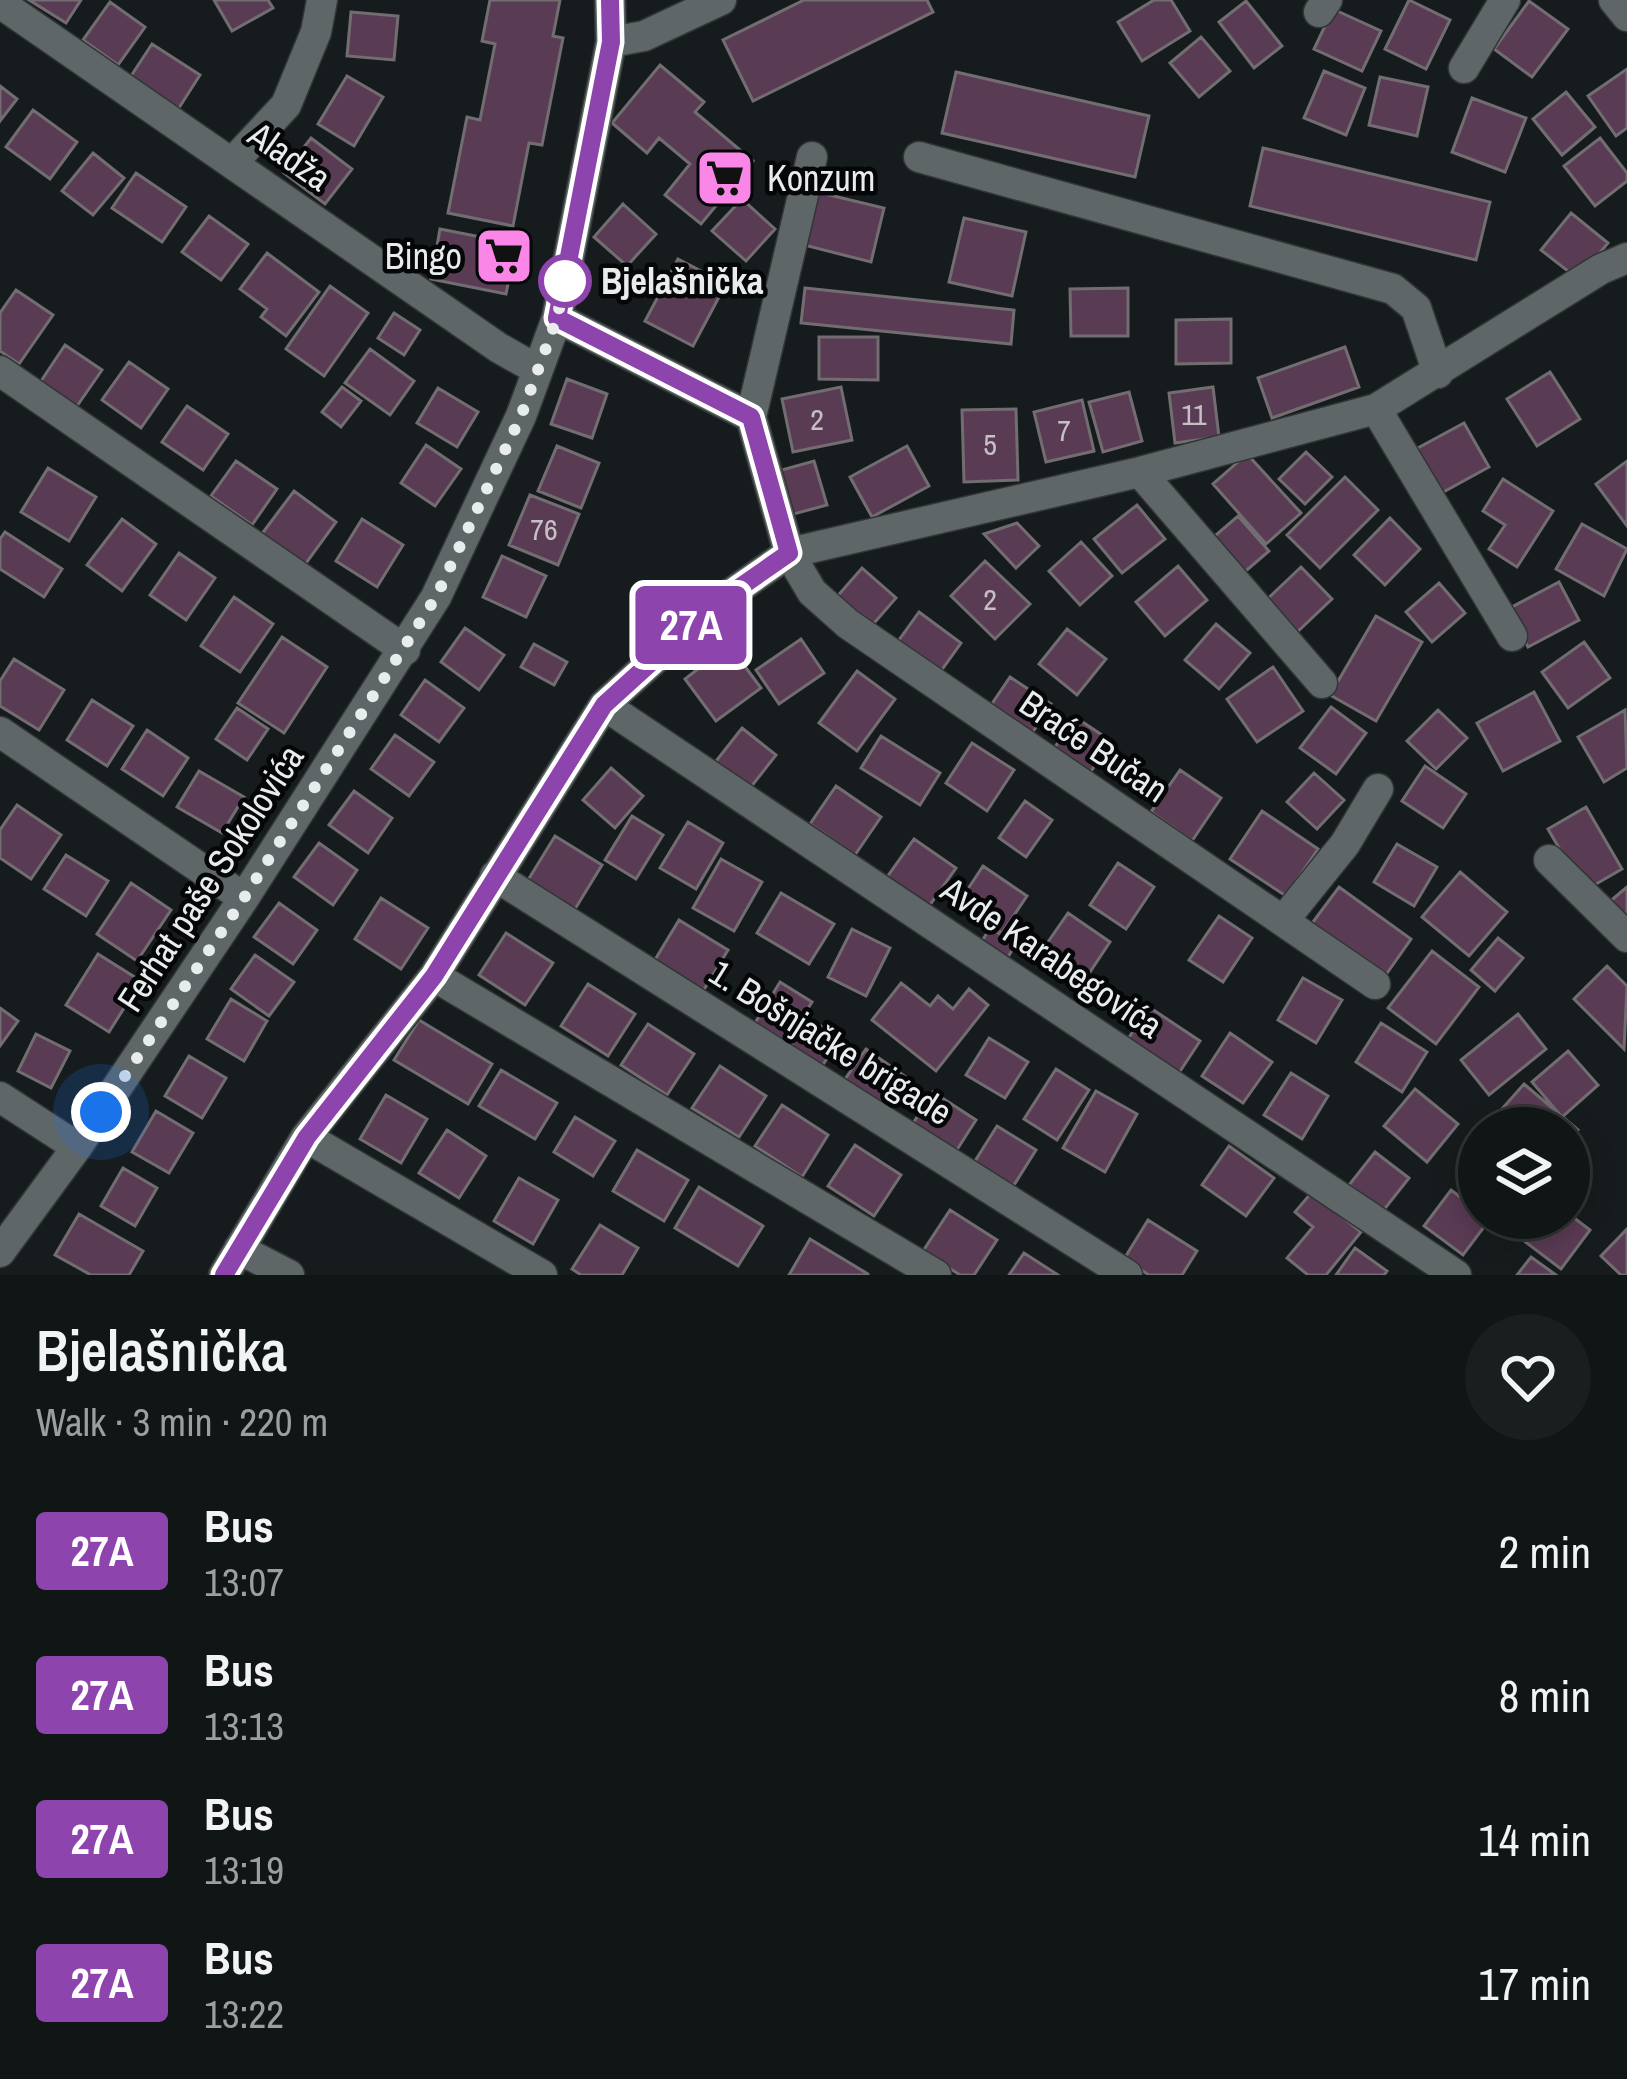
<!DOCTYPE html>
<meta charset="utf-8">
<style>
:root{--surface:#101516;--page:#191e1f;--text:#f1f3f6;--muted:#9c9fa1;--line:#303435}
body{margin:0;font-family:"Archivo Narrow",sans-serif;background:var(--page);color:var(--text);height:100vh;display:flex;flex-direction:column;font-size:45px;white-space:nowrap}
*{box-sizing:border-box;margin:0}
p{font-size:39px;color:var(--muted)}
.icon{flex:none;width:66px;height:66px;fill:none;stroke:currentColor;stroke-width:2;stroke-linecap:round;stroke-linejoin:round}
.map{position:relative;height:1275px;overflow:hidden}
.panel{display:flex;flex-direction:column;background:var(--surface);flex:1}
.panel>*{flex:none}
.badge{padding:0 24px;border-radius:9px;font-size:42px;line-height:78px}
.tools{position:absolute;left:1458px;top:1107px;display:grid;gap:24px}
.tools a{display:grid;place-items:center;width:132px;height:132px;border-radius:50%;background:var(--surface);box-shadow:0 6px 30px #0003,0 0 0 3px var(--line);font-size:60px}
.you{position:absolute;width:60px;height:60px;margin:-30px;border:9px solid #fff;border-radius:50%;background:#1a73e8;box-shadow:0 0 0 18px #1a73e833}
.map>.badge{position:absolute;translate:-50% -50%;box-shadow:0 0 0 6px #fff}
.round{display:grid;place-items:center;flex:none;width:126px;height:126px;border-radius:63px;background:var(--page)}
.headline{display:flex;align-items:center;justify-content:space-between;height:204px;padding:0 36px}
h1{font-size:57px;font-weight:600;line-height:90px}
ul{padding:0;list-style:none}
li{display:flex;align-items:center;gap:36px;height:144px;padding:0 36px}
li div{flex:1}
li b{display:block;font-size:45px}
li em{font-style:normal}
li .badge{min-width:132px;font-weight:700;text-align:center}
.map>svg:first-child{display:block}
.building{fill:#5a3b54;stroke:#726d71;stroke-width:3}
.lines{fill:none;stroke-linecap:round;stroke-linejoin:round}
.street-casing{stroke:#313535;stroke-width:33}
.street{stroke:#5f6667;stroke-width:30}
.line-casing{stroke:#fff;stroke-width:27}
.line{stroke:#8e44ad;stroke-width:18}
.walk{stroke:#e8ecec;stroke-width:12;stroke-dasharray:0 21.6}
.stop-dot{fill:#fff;stroke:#8e44ad;stroke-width:6}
.labels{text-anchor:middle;stroke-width:9;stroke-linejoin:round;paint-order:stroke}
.number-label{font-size:30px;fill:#c4c0c6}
.street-label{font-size:36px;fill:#e8ecec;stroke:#050607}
.poi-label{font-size:36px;fill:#e8ecec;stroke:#050607;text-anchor:start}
.stop-label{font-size:36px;font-weight:bold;fill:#e8ecec;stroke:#050607;text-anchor:start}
</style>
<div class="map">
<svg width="1627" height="1275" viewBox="0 0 1627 1275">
<rect width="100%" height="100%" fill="#161c1d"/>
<path class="building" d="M 29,0 L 81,0 L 66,23 Z
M 214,0 L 268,0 L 273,8 L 232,31 Z
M 490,0 L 560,0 L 553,36 L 563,38 L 542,145 L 529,143 L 513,226 L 448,213 L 467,117 L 480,120 L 495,44 L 482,41 Z
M 804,0 L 927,0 L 933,12 L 753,101 L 723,40 Z
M 1154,0 L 1171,0 L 1190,31 L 1142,61 L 1118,22 Z
M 1409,0 L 1450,20 L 1426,69 L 1385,49 Z
M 1246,1 L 1282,46 L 1254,68 L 1219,22 Z
M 1529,1 L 1568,29 L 1532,77 L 1494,49 Z
M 110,2 L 145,27 L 118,65 L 83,40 Z
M 1333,9 L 1381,31 L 1362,71 L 1314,49 Z
M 351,12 L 398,16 L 394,60 L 347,56 Z
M 1201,37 L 1230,71 L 1199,97 L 1170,63 Z
M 152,44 L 200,75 L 177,111 L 129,79 Z
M 660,65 L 704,102 L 695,112 L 753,161 L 701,224 L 665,195 L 690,164 L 659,138 L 647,153 L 612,123 Z
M 1627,69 L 1627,128 L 1616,136 L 1588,96 Z
M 1324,71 L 1365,88 L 1346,135 L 1304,118 Z
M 956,72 L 1149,116 L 1135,177 L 942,133 Z
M 347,76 L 383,97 L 354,146 L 318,124 Z
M 1380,77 L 1428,87 L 1417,136 L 1369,125 Z
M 0,86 L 17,99 L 0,121 Z
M 1566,92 L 1595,127 L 1562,155 L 1533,119 Z
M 1472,98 L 1526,118 L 1505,172 L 1452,152 Z
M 33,110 L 77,142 L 50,179 L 6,147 Z
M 311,138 L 352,169 L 325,204 L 284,173 Z
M 1600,138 L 1627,173 L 1627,181 L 1595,206 L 1564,166 Z
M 1263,148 L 1490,202 L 1476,260 L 1250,206 Z
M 93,153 L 124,178 L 93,215 L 62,191 Z
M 136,173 L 186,207 L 162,242 L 112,208 Z
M 817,192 L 884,208 L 871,262 L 804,245 Z
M 742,199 L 775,229 L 746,261 L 712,231 Z
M 623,204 L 656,234 L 627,266 L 594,237 Z
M 1571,213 L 1608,243 L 1578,279 L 1541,250 Z
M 209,216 L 248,244 L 221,280 L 182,252 Z
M 964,218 L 1026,232 L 1012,296 L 949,282 Z
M 440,229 L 516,244 L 506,294 L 431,279 Z
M 267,253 L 319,292 L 286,336 L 261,317 L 267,309 L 240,289 Z
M 678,259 L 726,284 L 693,346 L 645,321 Z
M 330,286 L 368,313 L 324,376 L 286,349 Z
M 805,288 L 1014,310 L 1011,344 L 801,323 Z
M 1128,288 L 1128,336 L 1071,336 L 1070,289 Z
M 16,290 L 53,315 L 19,364 L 0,351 L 0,313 Z
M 394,313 L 420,330 L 404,355 L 378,338 Z
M 1231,319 L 1231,363 L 1176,364 L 1176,320 Z
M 819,337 L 878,337 L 878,380 L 819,379 Z
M 65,345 L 102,370 L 75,409 L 39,384 Z
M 1345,347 L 1359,387 L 1272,418 L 1258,378 Z
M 370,349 L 414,381 L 390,415 L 345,383 Z
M 129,362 L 168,389 L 141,428 L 102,400 Z
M 1550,372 L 1580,419 L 1537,446 L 1507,399 Z
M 567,379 L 607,394 L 592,438 L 551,424 Z
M 342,387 L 361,401 L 341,427 L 322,412 Z
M 841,387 L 852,440 L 793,452 L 782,399 Z
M 1213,387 L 1219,437 L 1175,443 L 1169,393 Z
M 438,388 L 478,412 L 457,447 L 417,423 Z
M 1129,392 L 1142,441 L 1103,452 L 1089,402 Z
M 1082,400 L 1094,451 L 1046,462 L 1034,412 Z
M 187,406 L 228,434 L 203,470 L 162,442 Z
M 1016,409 L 1018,480 L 964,482 L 962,410 Z
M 1464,423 L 1489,467 L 1438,495 L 1414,450 Z
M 426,445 L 461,469 L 435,506 L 401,483 Z
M 557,446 L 599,463 L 581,508 L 538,491 Z
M 907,446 L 929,486 L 872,517 L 850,477 Z
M 1306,452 L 1332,477 L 1305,504 L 1279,479 Z
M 1247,454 L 1301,513 L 1266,544 L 1213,484 Z
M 236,461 L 277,489 L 252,525 L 211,496 Z
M 814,461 L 827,505 L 790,515 L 778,471 Z
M 1627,461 L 1627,526 L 1596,484 Z
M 48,468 L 96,497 L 69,541 L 21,512 Z
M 1345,477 L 1378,510 L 1320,568 L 1287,535 Z
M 1503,479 L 1553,511 L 1517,567 L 1489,549 L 1505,525 L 1483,511 Z
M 294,491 L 336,522 L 304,566 L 261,535 Z
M 530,495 L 579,514 L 558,565 L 509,545 Z
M 1137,505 L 1165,539 L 1122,573 L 1094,539 Z
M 1238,516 L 1269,551 L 1240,576 L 1209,541 Z
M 1390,518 L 1420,549 L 1385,585 L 1354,555 Z
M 122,519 L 156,544 L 122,591 L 87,565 Z
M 362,519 L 403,545 L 377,587 L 336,561 Z
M 1017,523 L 1039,546 L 1016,568 L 984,534 Z
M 1582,524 L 1627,549 L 1604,596 L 1556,569 Z
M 5,532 L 62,569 L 44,597 L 0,569 L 0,539 Z
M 1081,542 L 1112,576 L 1080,605 L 1049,571 Z
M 179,553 L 215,578 L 186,620 L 150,595 Z
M 502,556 L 546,576 L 526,617 L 483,597 Z
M 985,561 L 1030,604 L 995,639 L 951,596 Z
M 1178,566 L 1207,600 L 1165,636 L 1136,602 Z
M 1301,567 L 1332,599 L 1292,637 L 1261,605 Z
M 862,568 L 896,598 L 869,629 L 834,600 Z
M 1559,582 L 1579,620 L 1528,647 L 1508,609 Z
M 1439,583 L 1465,613 L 1432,642 L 1406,612 Z
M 234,597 L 273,624 L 240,672 L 201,646 Z
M 919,612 L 961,643 L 936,678 L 894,647 Z
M 1376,616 L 1422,642 L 1376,721 L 1330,695 Z
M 1216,624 L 1250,653 L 1219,689 L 1185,660 Z
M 465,628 L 504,655 L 479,690 L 441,662 Z
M 1067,629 L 1106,659 L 1077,695 L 1039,664 Z
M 282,637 L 327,667 L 284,733 L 238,703 Z
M 801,639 L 824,673 L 779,704 L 756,670 Z
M 1584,642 L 1610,678 L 1568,708 L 1542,672 Z
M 534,644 L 567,662 L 554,685 L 521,667 Z
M 729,645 L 761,688 L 716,721 L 685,679 Z
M 14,659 L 64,690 L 39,730 L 0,706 L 0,681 Z
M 1273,667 L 1303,711 L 1257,742 L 1227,699 Z
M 857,671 L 895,699 L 857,751 L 819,723 Z
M 1010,677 L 1051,704 L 1029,738 L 987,711 Z
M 425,680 L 464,708 L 439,742 L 401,715 Z
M 1534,692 L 1560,741 L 1503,771 L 1477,723 Z
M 92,700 L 133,726 L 107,766 L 67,740 Z
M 1331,707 L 1366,733 L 1336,774 L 1300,748 Z
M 237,708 L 268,729 L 247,760 L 216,739 Z
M 1438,710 L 1467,738 L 1436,769 L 1407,741 Z
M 1625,710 L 1627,768 L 1604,782 L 1578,737 Z
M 1075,717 L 1111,741 L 1088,776 L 1051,753 Z
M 742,728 L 776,755 L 747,792 L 713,765 Z
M 147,730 L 188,758 L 163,796 L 122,769 Z
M 395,735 L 434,762 L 409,796 L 371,769 Z
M 881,736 L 940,773 L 920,805 L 861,768 Z
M 972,743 L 1014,770 L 987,811 L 946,783 Z
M 1425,766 L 1466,794 L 1443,828 L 1402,801 Z
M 611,768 L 643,796 L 615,828 L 583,800 Z
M 1180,770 L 1221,798 L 1192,841 L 1151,812 Z
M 199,771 L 244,797 L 222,833 L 177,807 Z
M 1314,773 L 1344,800 L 1317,829 L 1287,802 Z
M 836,786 L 881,817 L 855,855 L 810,824 Z
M 354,791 L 392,818 L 368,853 L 329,825 Z
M 1025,801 L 1052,820 L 1026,857 L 999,838 Z
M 17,805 L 61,835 L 31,879 L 0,858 L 0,830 Z
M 1586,807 L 1622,869 L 1584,891 L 1548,829 Z
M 1262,811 L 1318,849 L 1286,896 L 1230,859 Z
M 632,816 L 663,835 L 636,879 L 605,860 Z
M 688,822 L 723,843 L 696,889 L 660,868 Z
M 555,836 L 602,865 L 572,914 L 525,885 Z
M 914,839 L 956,868 L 927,909 L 885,880 Z
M 319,843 L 357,870 L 333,905 L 294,877 Z
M 1397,844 L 1437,867 L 1414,906 L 1374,882 Z
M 66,855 L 108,881 L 86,916 L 44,889 Z
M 721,859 L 762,882 L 734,931 L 693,908 Z
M 1118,863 L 1154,887 L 1126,929 L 1090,905 Z
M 983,866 L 1027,896 L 1002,933 L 958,904 Z
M 1460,872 L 1507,912 L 1469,956 L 1422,917 Z
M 131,883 L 171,910 L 137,961 L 97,934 Z
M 1339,887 L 1411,939 L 1383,979 L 1310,926 Z
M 1627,887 L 1627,925 L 1608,903 Z
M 781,893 L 834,924 L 809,964 L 757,933 Z
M 381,898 L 428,928 L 401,969 L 355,939 Z
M 279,903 L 317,930 L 293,964 L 254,937 Z
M 1068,913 L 1110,942 L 1082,984 L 1039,955 Z
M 1219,916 L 1252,938 L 1223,982 L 1189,960 Z
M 679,920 L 728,950 L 702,993 L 653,963 Z
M 990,928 L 1016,944 L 1003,965 L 977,949 Z
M 852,929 L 890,948 L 866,996 L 828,977 Z
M 506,933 L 553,963 L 525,1005 L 479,975 Z
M 1498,938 L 1523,958 L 1495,991 L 1471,970 Z
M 1432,951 L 1479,987 L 1436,1044 L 1388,1008 Z
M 98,954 L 141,981 L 109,1032 L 66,1005 Z
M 255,955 L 294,982 L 269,1016 L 231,989 Z
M 1607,966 L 1627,986 L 1624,1049 L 1574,999 Z
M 1303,978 L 1342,1000 L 1316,1043 L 1278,1020 Z
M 780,982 L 812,1002 L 787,1042 L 755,1023 Z
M 901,983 L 930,1006 L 938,996 L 953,1009 L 969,989 L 988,1005 L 936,1071 L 872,1020 Z
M 588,984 L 635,1014 L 608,1056 L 561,1026 Z
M 231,999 L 267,1021 L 244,1061 L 207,1039 Z
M 1149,1007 L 1200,1041 L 1177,1076 L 1126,1042 Z
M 0,1008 L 18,1021 L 0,1046 Z
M 1518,1014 L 1546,1049 L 1489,1095 L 1461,1060 Z
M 808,1018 L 840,1038 L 819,1071 L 787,1052 Z
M 419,1020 L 492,1064 L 468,1104 L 394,1060 Z
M 1381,1023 L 1427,1052 L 1402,1092 L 1356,1062 Z
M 648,1024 L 694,1054 L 667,1095 L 621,1065 Z
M 1230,1033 L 1272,1062 L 1243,1103 L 1202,1076 Z
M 36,1034 L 70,1051 L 51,1088 L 18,1071 Z
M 989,1038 L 1028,1062 L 1005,1098 L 966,1075 Z
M 866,1049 L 909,1079 L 884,1115 L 841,1085 Z
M 1568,1051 L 1598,1085 L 1562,1117 L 1532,1082 Z
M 189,1056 L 226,1078 L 202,1118 L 165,1096 Z
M 720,1066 L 766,1096 L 739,1137 L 692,1108 Z
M 1056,1069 L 1089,1090 L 1057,1140 L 1024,1119 Z
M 501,1070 L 557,1103 L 535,1139 L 479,1106 Z
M 1291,1073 L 1328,1096 L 1302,1139 L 1264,1115 Z
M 1524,1084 L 1578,1130 L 1569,1140 L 1569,1128 L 1485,1128 Z
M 1415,1089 L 1458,1124 L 1427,1162 L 1384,1126 Z
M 1096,1091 L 1137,1114 L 1105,1172 L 1063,1148 Z
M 933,1092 L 976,1120 L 953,1156 L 910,1128 Z
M 386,1095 L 427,1119 L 401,1163 L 360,1139 Z
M 782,1105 L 828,1135 L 802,1177 L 755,1146 Z
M 156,1111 L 193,1133 L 169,1173 L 132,1152 Z
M 575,1117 L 615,1141 L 593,1176 L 554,1152 Z
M 997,1126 L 1036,1150 L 1009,1193 L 970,1169 Z
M 447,1130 L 486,1156 L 459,1198 L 419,1173 Z
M 855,1145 L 901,1175 L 874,1216 L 828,1186 Z
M 1229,1146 L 1274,1178 L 1246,1216 L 1202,1185 Z
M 637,1150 L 688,1180 L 664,1221 L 613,1191 Z
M 1375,1152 L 1409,1178 L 1383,1211 L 1349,1185 Z
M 123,1168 L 157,1188 L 135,1226 L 101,1206 Z
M 519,1178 L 558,1200 L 533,1244 L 494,1221 Z
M 699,1187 L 763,1226 L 738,1266 L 675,1228 Z
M 1451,1190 L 1479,1211 L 1479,1218 L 1490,1219 L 1463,1255 L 1424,1226 Z
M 1312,1192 L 1361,1232 L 1326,1275 L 1308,1275 L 1287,1258 L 1313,1227 L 1295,1212 Z
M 950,1210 L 997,1240 L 974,1275 L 960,1275 L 923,1251 Z
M 79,1214 L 143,1251 L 129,1275 L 91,1275 L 55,1255 Z
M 1569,1214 L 1590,1230 L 1561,1269 L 1515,1234 L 1528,1218 L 1569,1218 Z
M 1148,1220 L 1197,1251 L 1182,1275 L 1149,1275 L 1124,1259 Z
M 600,1225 L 638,1248 L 622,1275 L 581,1275 L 572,1269 Z
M 1627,1229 L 1627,1275 L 1621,1275 L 1601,1256 Z
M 810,1239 L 868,1274 L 868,1275 L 789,1275 Z
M 1355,1248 L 1387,1271 L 1384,1275 L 1336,1275 Z
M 1024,1253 L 1058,1275 L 1009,1275 Z
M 1531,1257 L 1556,1275 L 1517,1275 Z"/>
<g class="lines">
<g class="street-casing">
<path id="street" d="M 1614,0 L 1627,16
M 0,3 L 499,348 L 538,370
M 1319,12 L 1327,0
M 611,42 L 644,36 L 721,0
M 1464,68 L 1505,0
M 919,157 L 1393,289 L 1416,308 L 1438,373
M 232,163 L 286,105 L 316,32 L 322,0
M 557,318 L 751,417 L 789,553 L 812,592 L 848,624 L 1375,984
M 0,371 L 405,650
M 1376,409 L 1512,636
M 751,417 L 812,157
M 1140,472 L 1322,683
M 604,705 L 1456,1275
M 0,732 L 244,898
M 1549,860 L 1627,937
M 495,876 L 1127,1275
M 1283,921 L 1345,844 L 1378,789
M 434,976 L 936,1275
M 0,1097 L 77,1147
M 306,1137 L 542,1275
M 239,1249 L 289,1275
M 0,1252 L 77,1147 L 244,898 L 436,597 L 521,416 L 557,318 L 611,42 L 610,0
M 224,1275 L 306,1137 L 434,976 L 604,705 L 713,606 L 789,553 L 1140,472 L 1376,409 L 1601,269 L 1627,258"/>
</g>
<use href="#street" class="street"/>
</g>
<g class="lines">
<g class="line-casing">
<path id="line" d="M 224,1275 L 307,1137 L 434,976 L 604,705 L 713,606 L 789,553 L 751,417 L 557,318 L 611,42 L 610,0"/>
</g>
<use href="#line" class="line"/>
<path class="walk" d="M 101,1112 L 244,898 L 436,597 L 521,416 L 557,318 L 565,281"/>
</g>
<defs>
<g id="supermarket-square" transform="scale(3)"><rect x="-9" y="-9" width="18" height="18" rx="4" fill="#fa87e7" stroke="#050607"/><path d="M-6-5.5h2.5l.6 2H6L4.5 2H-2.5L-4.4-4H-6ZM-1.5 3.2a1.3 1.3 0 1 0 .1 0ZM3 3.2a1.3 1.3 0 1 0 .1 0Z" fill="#111"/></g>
</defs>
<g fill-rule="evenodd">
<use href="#supermarket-square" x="725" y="178"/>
<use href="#supermarket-square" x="504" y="256"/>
</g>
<circle class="stop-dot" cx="565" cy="281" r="24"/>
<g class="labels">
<g class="number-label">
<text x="1194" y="425">11</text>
<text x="817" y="430">2</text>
<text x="1064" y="441">7</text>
<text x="990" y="455">5</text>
<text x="544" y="540">76</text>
<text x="990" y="610">2</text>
</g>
<g class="street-label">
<text transform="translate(290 156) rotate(35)" y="13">Aladža</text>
<text transform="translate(1094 746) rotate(34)" y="13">Braće Bučan</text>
<text transform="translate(210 878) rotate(-57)" y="13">Ferhat paše Sokolovića</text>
<text transform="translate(1052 957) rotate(34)" y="13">Avde Karabegovića</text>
<text transform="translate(831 1042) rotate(32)" y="13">1. Bošnjačke brigade</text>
</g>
<g class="poi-label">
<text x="767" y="191">Konzum</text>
<text x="462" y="269" text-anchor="end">Bingo</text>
</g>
<g class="stop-label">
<text x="601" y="294">Bjelašnička</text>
</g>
</g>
</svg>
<div class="tools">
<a><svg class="icon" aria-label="layers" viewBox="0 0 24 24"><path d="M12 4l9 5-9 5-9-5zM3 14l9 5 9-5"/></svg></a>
</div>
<div class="you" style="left:101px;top:1112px"></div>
<b class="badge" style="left:691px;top:625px;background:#8e44ad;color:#fff">27A</b>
</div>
<section class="panel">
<div class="headline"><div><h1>Bjelašnička</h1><p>Walk · 3 min · 220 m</p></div><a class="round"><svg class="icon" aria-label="heart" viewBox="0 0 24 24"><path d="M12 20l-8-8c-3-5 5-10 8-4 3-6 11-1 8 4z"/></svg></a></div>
<ul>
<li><span class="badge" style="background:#8e44ad;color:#fff">27A</span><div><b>Bus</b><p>13:07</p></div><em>2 min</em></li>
<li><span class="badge" style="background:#8e44ad;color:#fff">27A</span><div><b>Bus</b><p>13:13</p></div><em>8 min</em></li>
<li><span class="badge" style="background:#8e44ad;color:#fff">27A</span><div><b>Bus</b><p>13:19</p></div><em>14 min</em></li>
<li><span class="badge" style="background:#8e44ad;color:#fff">27A</span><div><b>Bus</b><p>13:22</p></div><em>17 min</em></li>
</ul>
</section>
